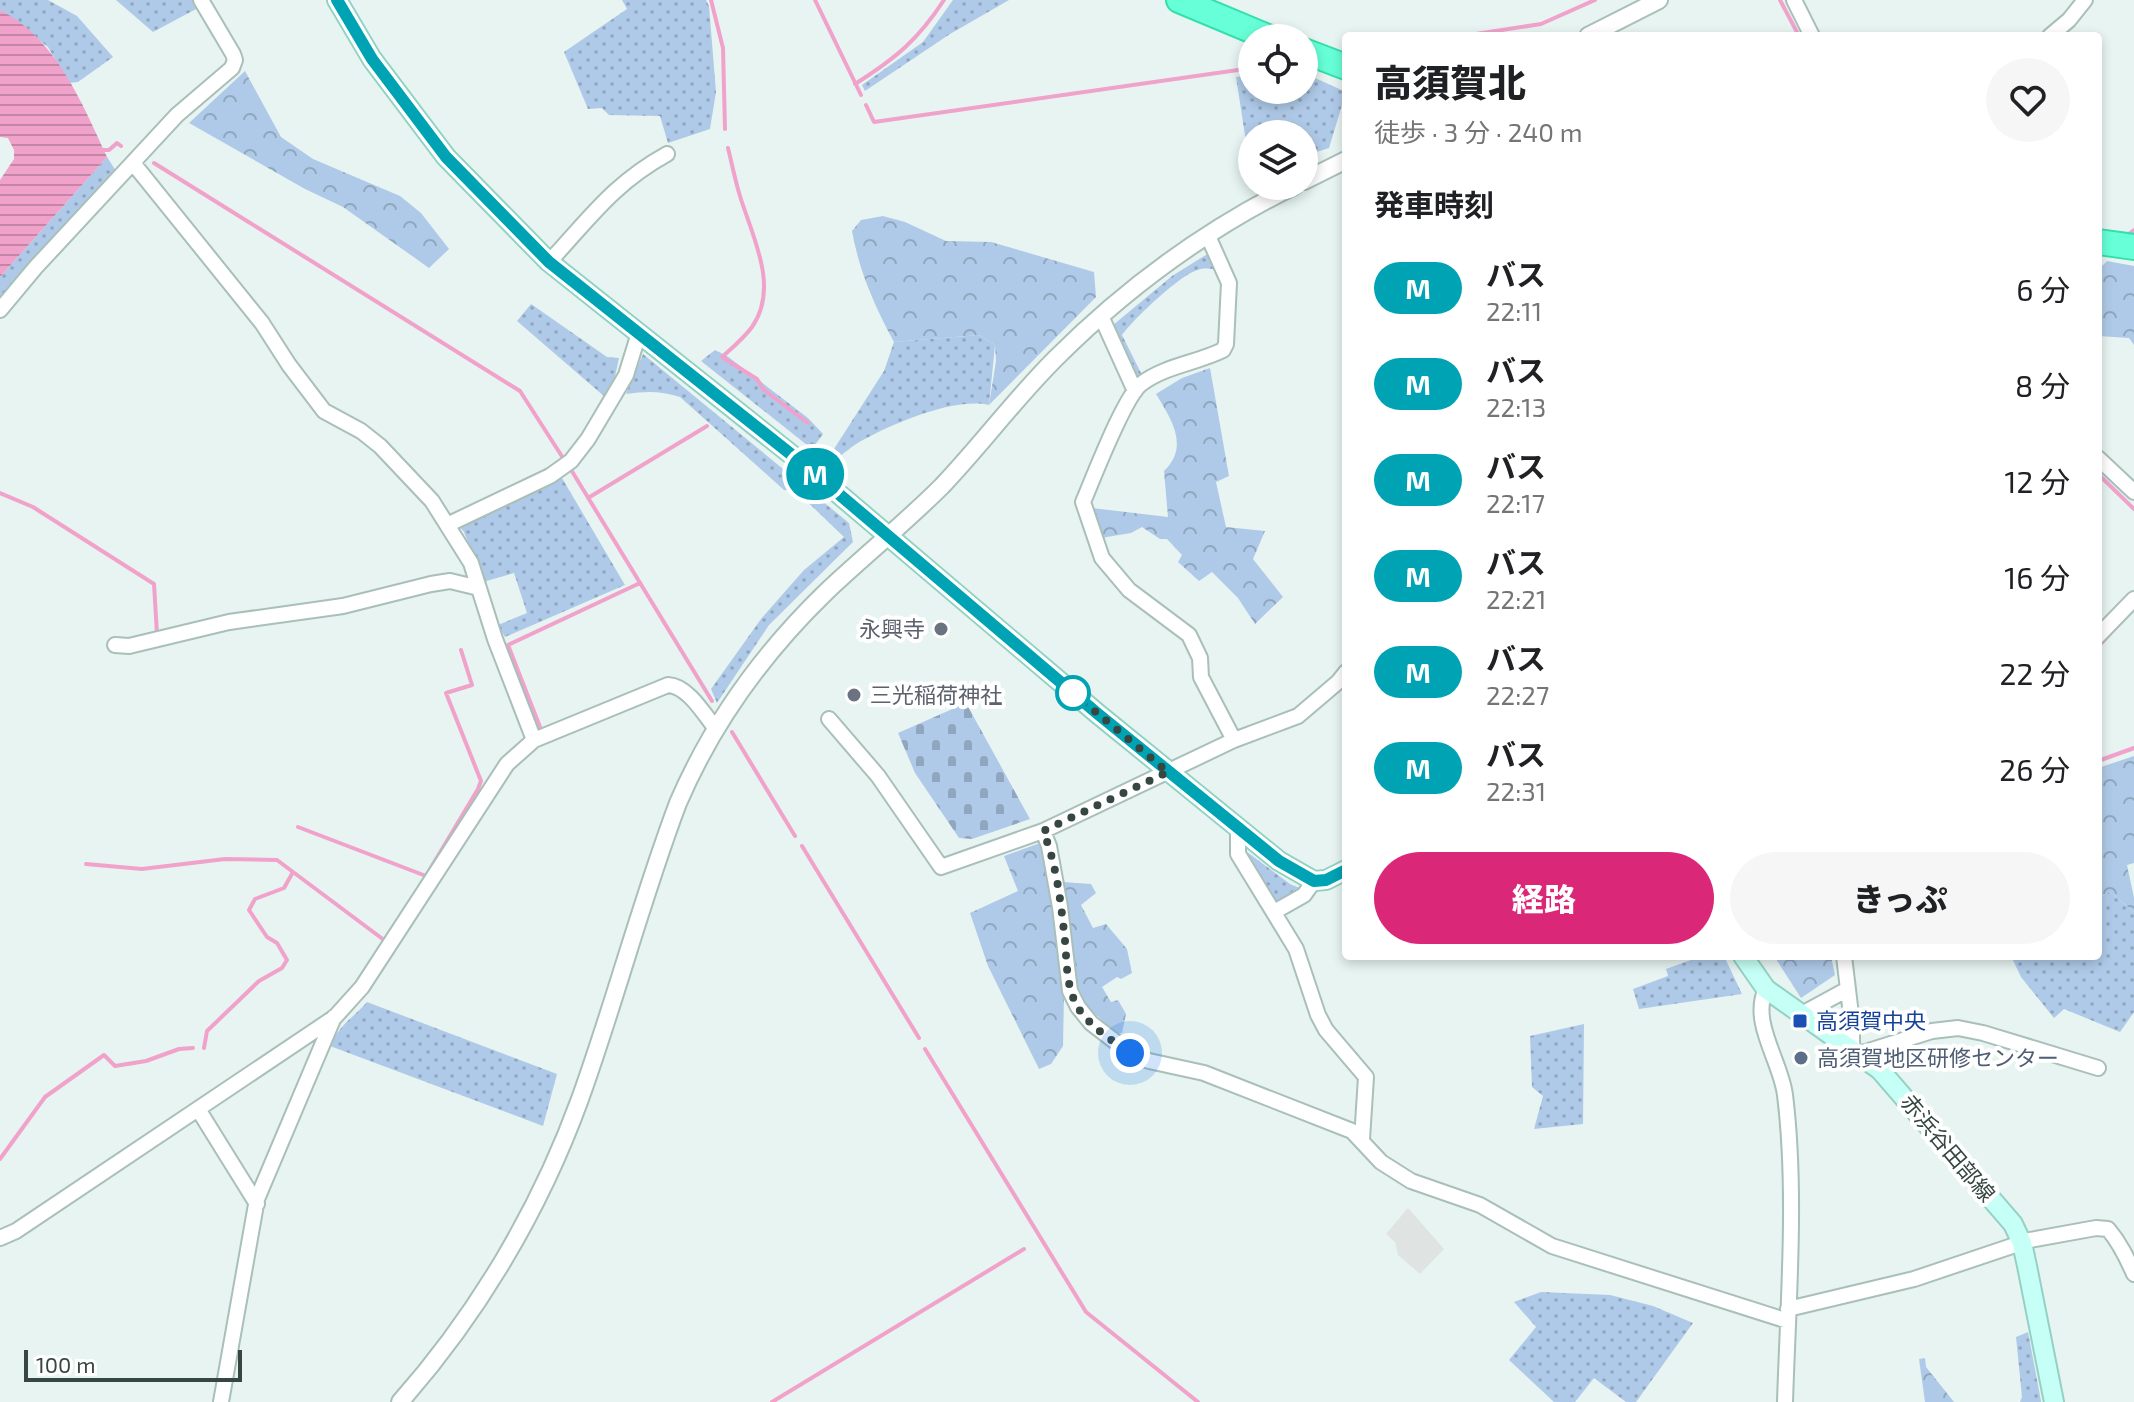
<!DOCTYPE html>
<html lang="ja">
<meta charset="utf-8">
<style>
:root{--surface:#fff;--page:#f6f6f6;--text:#202124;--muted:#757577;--accent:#db2777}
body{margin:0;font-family:"Exo 2","Noto Sans JP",sans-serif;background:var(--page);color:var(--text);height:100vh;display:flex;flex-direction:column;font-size:30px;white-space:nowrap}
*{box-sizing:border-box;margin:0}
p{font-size:26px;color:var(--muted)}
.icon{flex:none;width:44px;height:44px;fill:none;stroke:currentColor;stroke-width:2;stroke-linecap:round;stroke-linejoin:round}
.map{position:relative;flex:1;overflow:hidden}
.drawer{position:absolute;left:1342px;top:32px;width:760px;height:928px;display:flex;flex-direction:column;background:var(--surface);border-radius:8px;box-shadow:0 4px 12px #0003}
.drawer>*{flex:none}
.badge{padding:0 16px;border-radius:26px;font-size:28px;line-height:52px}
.fabs{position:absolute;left:1238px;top:24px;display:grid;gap:16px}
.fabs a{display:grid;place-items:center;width:80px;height:80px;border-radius:50%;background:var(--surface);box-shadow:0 4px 12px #0003;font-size:40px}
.scale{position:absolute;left:24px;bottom:20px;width:218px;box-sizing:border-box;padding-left:8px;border:4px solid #364741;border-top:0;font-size:22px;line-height:28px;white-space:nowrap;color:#364741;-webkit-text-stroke:6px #fff;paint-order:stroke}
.you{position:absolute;width:40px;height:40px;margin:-20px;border:6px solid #fff;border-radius:50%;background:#1a73e8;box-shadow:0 0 0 12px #1a73e833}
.map>.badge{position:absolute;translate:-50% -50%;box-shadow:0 0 0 4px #fff}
h2{padding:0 32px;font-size:30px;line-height:72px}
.round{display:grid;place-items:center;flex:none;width:84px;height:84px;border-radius:42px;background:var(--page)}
.head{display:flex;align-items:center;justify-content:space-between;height:136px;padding:0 32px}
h1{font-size:38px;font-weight:800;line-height:60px}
.action{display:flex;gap:16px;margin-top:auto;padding:16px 32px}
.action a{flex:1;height:92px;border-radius:48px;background:var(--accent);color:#fff;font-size:32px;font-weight:800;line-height:92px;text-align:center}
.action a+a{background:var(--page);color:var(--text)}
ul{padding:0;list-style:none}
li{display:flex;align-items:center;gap:24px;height:96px;padding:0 32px}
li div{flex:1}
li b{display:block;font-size:30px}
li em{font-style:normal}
li .badge{min-width:88px;font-weight:700;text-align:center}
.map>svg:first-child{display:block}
.grass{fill:url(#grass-dots)}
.forest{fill:url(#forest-crowns)}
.cemetery{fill:url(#cemetery-stones)}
.parking{fill:#dfe4e3}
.water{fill:url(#water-rules)}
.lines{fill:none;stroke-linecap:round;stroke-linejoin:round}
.stream{stroke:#f1a2cb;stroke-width:4}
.minor-casing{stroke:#a9bfb9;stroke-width:18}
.tertiary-casing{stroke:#a9bfb9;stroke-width:20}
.secondary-casing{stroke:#94d1c5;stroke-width:22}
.motorway-casing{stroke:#35dfac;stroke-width:28}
.minor{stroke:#fff;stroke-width:14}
.tertiary{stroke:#fff;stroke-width:16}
.secondary{stroke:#c5fff5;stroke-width:18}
.motorway{stroke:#66ffd7;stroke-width:24}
.line-casing{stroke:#fff;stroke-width:18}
.line{stroke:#00a3b4;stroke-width:12}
.walk{stroke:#364741;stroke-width:8;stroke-dasharray:0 14.4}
.worship-dot{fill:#6b7280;stroke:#fff;stroke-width:3}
.stop-dot{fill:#fff;stroke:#00a3b4;stroke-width:4}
.transit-dot{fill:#1a4fb4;stroke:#fff;stroke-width:3}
.service-dot{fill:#5c6f8a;stroke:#fff;stroke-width:3}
.labels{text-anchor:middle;stroke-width:8;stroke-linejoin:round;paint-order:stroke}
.worship-label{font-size:22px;fill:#5b616d;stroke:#fff;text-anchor:end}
.transit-label{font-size:22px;fill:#164399;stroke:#fff;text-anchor:start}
.service-label{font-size:22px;fill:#4e5e75;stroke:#fff;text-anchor:start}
.street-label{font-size:22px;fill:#364741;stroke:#fff}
</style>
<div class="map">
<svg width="2134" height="1402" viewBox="0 0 2134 1402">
<defs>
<pattern id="grass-dots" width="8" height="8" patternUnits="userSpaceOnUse" patternTransform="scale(2)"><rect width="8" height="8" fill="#afcae8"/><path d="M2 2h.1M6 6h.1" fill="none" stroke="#8fa6be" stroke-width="1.8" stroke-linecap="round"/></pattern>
<pattern id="forest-crowns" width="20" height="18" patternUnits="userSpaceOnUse" patternTransform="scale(2)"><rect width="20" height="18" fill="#afcae8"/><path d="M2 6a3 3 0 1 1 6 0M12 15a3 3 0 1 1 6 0" fill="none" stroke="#8fa6be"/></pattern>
<pattern id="cemetery-stones" width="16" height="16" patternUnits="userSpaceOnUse" patternTransform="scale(2)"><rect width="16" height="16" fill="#afcae8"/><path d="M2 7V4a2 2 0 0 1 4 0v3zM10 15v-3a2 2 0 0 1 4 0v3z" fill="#8fa6be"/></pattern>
<pattern id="water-rules" width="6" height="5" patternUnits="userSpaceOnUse" patternTransform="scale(2)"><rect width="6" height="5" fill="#f1a2cb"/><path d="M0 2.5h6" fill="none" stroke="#c486a6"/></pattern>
</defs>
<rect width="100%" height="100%" fill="#e7f4f1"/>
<path class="grass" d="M 0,0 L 48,0 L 77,16 L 113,57 L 78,82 L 69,83 L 48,47 L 0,10 Z
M 116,0 L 193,0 L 198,8 L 153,32 Z
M 622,0 L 706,0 L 709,6 L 716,92 L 710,129 L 668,143 L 660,116 L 609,115 L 602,108 L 588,109 L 564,52 L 627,9 Z
M 953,0 L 1009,0 L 950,34 L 865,91 L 862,85 L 923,42 Z
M 1304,73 L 1346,92 L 1329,148 L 1304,156 L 1304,134 L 1252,134 L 1251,174 L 1236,77 L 1252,75 L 1252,90 L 1304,90 Z
M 107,157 L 116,171 L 0,301 L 0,277 Z
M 1209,253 L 1214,269 C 1210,269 1205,268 1201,269 C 1182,272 1134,319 1122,335 L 1141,373 L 1141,379 L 1133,378 L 1112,326 L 1172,276 Z
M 531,304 L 607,357 L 619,358 L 614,381 L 605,397 L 517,321 Z
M 979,335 L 995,345 L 989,405 C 955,397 894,423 863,440 C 853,445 843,454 833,462 L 834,449 L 884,371 L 894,342 Z
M 715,350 L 727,356 L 808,418 L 823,434 L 812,449 L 701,361 Z
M 643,354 L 849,523 L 853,542 L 769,625 L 717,703 L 711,689 L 761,619 L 804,570 L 844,537 L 796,491 L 784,490 L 680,397 C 661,391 647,391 626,394 Z
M 562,478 L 625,585 L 505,637 L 498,625 L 527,613 L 514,573 L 483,582 L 464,532 L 459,526 Z
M 1247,852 L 1290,884 L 1302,889 L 1279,906 Z
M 2110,892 L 2134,912 L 2134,1012 L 2120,1032 L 2064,1009 L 2054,1018 L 2021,977 L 2011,956 L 2098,956 L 2098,897 Z
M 1702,956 L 1724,956 L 1742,994 L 1639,1009 L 1633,989 L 1668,976 L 1666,969 Z
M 367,1002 L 557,1074 L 543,1126 L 330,1046 C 340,1024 351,1020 367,1002 Z
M 1584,1024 L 1583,1124 L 1534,1129 L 1543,1096 L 1532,1087 L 1530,1036 Z
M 1541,1292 L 1610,1295 L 1653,1306 L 1693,1323 L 1636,1402 L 1626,1402 L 1594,1378 L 1575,1402 L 1554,1402 L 1509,1360 L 1536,1327 L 1514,1302 Z
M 2028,1332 L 2041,1401 L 2041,1402 L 2020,1402 L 2022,1397 L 2016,1337 Z"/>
<path class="forest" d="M 245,71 L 281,137 L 313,159 L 400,196 L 421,213 L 449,249 L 429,268 L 343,207 L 305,189 L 189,123 Z
M 883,216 L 905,222 L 946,241 L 991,242 L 1094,272 L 1096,297 L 989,405 L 996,361 L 995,345 L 979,335 L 894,342 C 875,307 859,271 852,231 L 861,220 Z
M 2107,261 L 2134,266 L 2134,345 L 2129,338 L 2098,336 L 2098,270 Z
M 1210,368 L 1229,476 L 1216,482 L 1226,527 L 1265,531 L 1253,559 L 1283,597 L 1255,624 L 1238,598 L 1212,572 L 1199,581 L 1178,562 L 1182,555 L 1167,539 L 1160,539 L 1142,527 L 1131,533 L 1101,538 L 1092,508 L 1168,517 L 1164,471 C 1190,446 1171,419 1156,394 L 1182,378 Z
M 2134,756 L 2134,863 L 2127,865 L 2134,898 L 2134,912 L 2110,892 L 2098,897 L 2098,768 Z
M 1040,843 L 1060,941 L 1064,995 L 1063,1046 L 1051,1064 L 1039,1069 L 988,966 L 970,913 L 1018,891 L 1004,856 Z
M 1063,882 L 1091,884 L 1096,893 L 1081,905 L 1093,928 L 1106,924 L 1127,949 L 1132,973 L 1121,979 L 1117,977 L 1102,987 L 1111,1002 L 1118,1000 L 1126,1014 L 1122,1033 L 1117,1033 L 1087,1007 L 1078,992 Z
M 1774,956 L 1831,956 L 1835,975 L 1801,998 Z
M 1925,1358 L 1926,1367 L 1954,1402 L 1925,1402 L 1919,1359 Z"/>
<path class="cemetery" d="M 966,703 L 1030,819 L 972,839 L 959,838 L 915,773 L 898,733 Z"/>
<path class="parking" d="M 1408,1208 L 1444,1249 L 1420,1274 L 1398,1255 L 1395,1242 L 1386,1234 Z"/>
<path class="water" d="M 0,10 C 56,38 82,103 107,157 L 0,277 L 0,180 L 14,159 L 14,150 L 8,138 L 0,137 Z"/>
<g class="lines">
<path class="stream" d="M 711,0 L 723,48 L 725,129
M 815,0 L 861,95
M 1780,0 L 1799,36
M 1463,36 L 1541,24 L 1595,0
M 855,84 C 896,58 918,40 944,0
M 866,105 L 874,122 L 1252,68
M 728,148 C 732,164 735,180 740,196 C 752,236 780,287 752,327 C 744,338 732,348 722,357 L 757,379 L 764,390 L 808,423
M 99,150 L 109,150 L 117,143 L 121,146
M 154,163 L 520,391 L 563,458
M 2125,237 L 2134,230
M 570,468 L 712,701
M 2098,474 L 2134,509
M 0,493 L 33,507 L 154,584 L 157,634
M 588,498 L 707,426
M 2098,647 L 2121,622
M 540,727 L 508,645 L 640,583
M 732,732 L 795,836
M 2098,761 L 2134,748
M 298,827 L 426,876 L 478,789 L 481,781 L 446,693 L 472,685 L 461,650
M 802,846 L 919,1038
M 86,864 L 142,869 L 225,859 L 277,860 L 384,940
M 204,1048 L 207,1031 L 259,981 L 282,968 L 287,960 L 277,943 L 267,937 L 249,910 L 255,899 L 284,888 L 293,872
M 925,1049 L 1086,1312 L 1198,1402
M 0,1159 L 45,1097 L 104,1055 L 115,1066 L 146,1061 L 179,1049 L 193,1048
M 772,1402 L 1024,1249"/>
<g class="minor-casing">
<path id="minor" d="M 1794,0 L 1812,36
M 2050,36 L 2069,20 L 2085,0
M 133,163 L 262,323 L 289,365 L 324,411 L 361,431 L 380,446 L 432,501 L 471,563 L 495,639 L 534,740
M 1208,236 L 1229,283 L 1226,344 L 1223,350 C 1197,363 1164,366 1141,384 C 1124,397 1093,479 1083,502 L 1102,558 L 1129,590 L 1189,635 L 1200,658 L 1201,677 L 1234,740
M 549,262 C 590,218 613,184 667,154
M 0,310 L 35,268 L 177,115 L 232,68 L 235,60 L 233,54 L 201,0
M 1101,316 L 1135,391
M 2098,458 L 2134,492
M 447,525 L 550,476 L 571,461 L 588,439 L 626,375 L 639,333
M 2098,636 L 2134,599
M 115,645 L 129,646 L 229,622 L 343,606 L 431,584 L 450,581 L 479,588
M 829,719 L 878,776 L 941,867 L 1043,831 L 1234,740 L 1298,716 L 1338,682 L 1346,672
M 1238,829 L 1238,854 L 1296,949 L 1318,1015 L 1326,1030 L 1366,1077 L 1362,1139
M 1043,831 L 1049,846 L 1060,907 L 1070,991 L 1078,1007 L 1091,1023 L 1130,1053 L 1149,1061 L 1204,1073 L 1352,1131 L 1381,1162 L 1411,1181 L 1480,1205 L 1552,1246 L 1788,1321
M 1274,912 L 1304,895 L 1314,881
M 1844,956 L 1852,1023 L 1852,1049
M 1766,989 C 1750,1022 1781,1061 1785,1095 C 1797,1192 1788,1304 1785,1402
M 1802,1014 L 1848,989
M 1859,1054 L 1932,1031 L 1958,1028 L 1983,1033 L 2098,1068
M 198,1109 L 257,1204
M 0,1238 L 16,1231 L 335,1017 L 362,987 L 507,764 L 534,740 L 668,685 C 688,686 704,714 716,729
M 1788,1309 L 1914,1279 L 2030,1240 L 2096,1228 L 2108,1229 C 2120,1243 2127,1258 2134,1274
M 221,1402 L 257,1199 L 334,1017"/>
</g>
<g class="tertiary-casing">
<path id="tertiary" d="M 1588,36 L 1659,0
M 1304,181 L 1346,160
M 400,1402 C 478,1314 540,1209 580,1099 C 615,1002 641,901 678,803 C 712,724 764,652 826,592 C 864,556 905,523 942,486 C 981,445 1015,399 1055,359 C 1125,289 1205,230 1294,186"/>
</g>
<g class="secondary-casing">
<path id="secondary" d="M 337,0 L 372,59 L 446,157 L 549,262 L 807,467 L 1098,714 L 1279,861 L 1314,881 L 1326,880 L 1346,870
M 1743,956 L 1766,989 L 1880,1070 L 2013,1224 L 2022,1243 L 2027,1266 L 2054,1402"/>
</g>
<g class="motorway-casing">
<path id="motorway" d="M 1179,0 L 1270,38
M 1304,51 L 1346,67
M 2098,242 L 2134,247"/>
</g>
<use href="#minor" class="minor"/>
<use href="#tertiary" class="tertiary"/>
<use href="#secondary" class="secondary"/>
<use href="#motorway" class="motorway"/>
</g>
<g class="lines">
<g class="line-casing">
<path id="line" d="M 337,0 L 372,59 L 446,157 L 549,262 L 807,467 L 1098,714 L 1279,861 L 1314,881 L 1326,880 L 1346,870"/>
</g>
<use href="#line" class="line"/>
<path class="walk" d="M 1073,693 L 1168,772 L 1043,831 C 1057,865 1061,904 1065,941 C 1067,964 1066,987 1078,1008 C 1091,1027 1111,1040 1130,1053"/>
</g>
<g class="worship-dot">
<circle cx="941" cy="629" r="8"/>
<circle cx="854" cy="695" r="8"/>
</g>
<circle class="stop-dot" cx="1073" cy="693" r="16"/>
<rect class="transit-dot" x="1792" y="1013" width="16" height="16" rx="4"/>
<circle class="service-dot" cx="1801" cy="1058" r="8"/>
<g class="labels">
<g class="worship-label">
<text x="925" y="637">永興寺</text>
<text x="870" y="703" text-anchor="start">三光稲荷神社</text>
</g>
<g class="transit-label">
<text x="1816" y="1029">高須賀中央</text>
</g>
<g class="service-label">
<text x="1817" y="1066">高須賀地区研修センター</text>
</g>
<g class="street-label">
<text transform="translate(1948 1148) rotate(50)" y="8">赤浜谷田部線</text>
</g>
</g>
</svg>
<div class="fabs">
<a><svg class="icon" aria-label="locate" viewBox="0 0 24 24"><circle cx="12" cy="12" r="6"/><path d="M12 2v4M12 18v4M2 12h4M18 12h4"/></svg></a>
<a><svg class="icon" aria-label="layers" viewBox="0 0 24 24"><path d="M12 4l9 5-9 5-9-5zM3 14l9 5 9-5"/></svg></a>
</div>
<div class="scale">100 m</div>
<div class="you" style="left:1130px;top:1053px"></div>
<b class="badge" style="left:815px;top:474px;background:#00a3b4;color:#fff">M</b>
<section class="drawer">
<div class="head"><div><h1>高須賀北</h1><p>徒歩 · 3 分 · 240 m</p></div><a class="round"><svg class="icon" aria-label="heart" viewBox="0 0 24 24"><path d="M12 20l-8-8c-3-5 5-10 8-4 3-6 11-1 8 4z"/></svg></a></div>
<h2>発車時刻</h2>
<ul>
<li><span class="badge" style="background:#00a3b4;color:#fff">M</span><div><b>バス</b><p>22:11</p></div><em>6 分</em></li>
<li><span class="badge" style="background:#00a3b4;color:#fff">M</span><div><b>バス</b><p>22:13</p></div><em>8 分</em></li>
<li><span class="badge" style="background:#00a3b4;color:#fff">M</span><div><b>バス</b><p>22:17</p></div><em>12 分</em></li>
<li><span class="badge" style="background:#00a3b4;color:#fff">M</span><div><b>バス</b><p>22:21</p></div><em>16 分</em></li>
<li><span class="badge" style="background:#00a3b4;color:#fff">M</span><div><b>バス</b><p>22:27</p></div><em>22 分</em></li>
<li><span class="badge" style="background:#00a3b4;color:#fff">M</span><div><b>バス</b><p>22:31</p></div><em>26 分</em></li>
</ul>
<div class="action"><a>経路</a><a>きっぷ</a></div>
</section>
</div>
